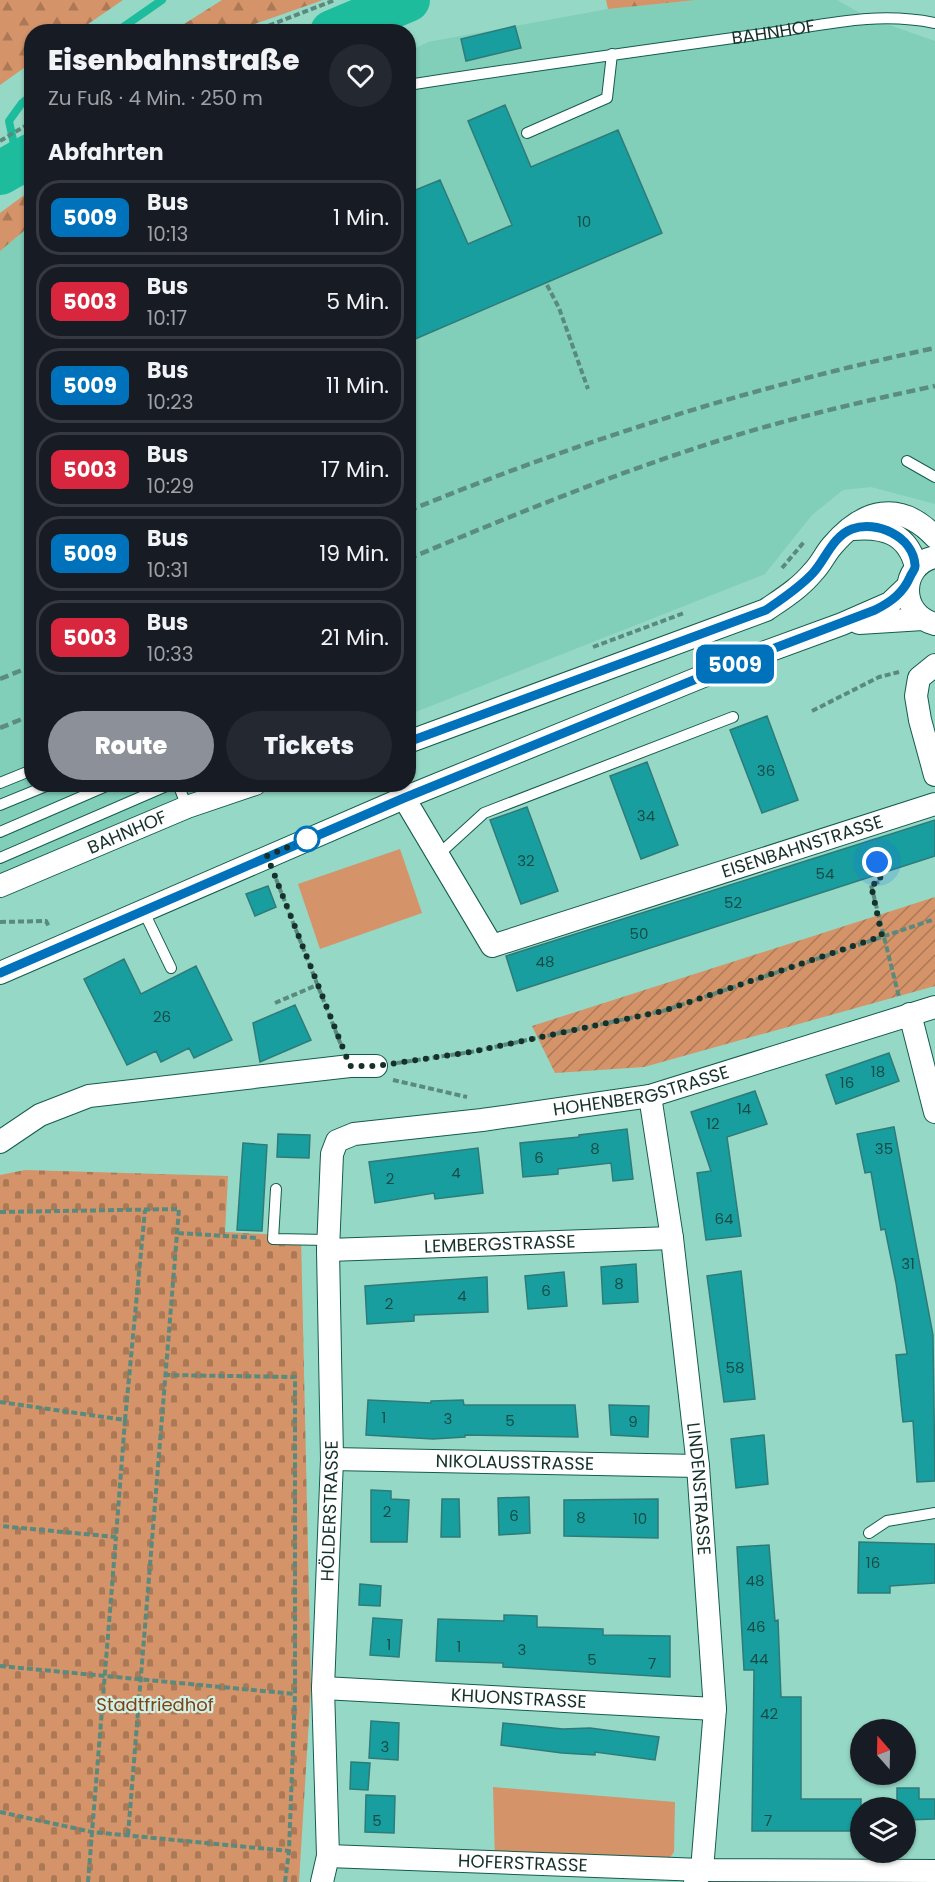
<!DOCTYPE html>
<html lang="de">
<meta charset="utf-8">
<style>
:root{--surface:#171b24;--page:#242831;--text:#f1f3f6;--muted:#9ea1a6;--line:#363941;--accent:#8c9099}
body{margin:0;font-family:Poppins,sans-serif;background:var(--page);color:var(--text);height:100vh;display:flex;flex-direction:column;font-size:22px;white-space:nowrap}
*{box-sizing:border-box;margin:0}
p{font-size:20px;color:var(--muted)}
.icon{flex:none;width:33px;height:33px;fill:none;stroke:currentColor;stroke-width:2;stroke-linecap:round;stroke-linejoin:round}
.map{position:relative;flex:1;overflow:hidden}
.panel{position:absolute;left:24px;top:24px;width:392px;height:768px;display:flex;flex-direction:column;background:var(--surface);border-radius:24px;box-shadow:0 2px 4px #0004}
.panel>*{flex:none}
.badge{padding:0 12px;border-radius:9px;font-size:21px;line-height:39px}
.needle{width:39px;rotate:340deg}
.controls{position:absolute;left:850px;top:1719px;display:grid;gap:12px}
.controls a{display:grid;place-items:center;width:66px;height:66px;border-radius:50%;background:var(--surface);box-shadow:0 2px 4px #0004;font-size:30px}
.you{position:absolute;width:30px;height:30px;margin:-15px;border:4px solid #fff;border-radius:50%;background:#1a73e8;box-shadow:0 0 0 9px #1a73e833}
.map>.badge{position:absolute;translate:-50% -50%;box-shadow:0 0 0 3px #fff}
h2{padding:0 24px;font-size:22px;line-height:54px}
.round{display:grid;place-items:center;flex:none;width:63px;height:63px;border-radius:32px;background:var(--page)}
.head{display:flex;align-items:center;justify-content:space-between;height:102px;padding:0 24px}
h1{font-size:28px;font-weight:800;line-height:45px}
.primary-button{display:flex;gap:12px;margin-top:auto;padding:12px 24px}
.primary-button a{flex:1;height:69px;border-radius:36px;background:var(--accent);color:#fff;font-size:24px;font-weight:800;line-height:69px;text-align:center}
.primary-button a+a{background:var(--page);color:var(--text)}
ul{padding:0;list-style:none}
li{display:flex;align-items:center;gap:18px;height:75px;margin:0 12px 9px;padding:0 12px;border:3px solid var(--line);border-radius:24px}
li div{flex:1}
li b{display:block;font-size:22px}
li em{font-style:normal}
li .badge{min-width:66px;font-weight:700;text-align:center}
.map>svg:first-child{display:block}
.built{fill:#81cfb9}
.green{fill:#d49368}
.forest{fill:url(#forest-firs)}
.cemetery{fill:url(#cemetery-stones)}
.garden{fill:url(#garden-furrows)}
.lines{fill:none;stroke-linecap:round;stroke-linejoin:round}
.stream{stroke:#1cbc9d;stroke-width:8}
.river{stroke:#1cbc9d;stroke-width:44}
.building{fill:#189e9e;stroke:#2f7b7a;stroke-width:1.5}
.service-casing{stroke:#145c4d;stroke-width:12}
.minor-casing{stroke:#145c4d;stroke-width:24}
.path{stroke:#5a8a7d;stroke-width:4;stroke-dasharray:6 3;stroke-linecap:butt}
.service{stroke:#fff;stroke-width:10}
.minor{stroke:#fff;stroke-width:22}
.rail{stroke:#5b8c7f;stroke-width:4.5;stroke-dasharray:9 4.5;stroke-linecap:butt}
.line-casing{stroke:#fff;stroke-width:14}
.line{stroke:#0072bc;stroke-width:9}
.walk{stroke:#15312a;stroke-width:6;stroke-dasharray:0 10.8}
.stop-dot{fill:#fff;stroke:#0072bc;stroke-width:3}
.labels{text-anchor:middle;stroke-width:4.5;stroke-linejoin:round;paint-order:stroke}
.number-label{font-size:15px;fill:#164c47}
.street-label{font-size:18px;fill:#15312a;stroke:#d1f1e7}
.park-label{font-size:18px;fill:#7b4316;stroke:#d1f1e7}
</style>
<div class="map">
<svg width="935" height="1882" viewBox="0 0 935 1882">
<defs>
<pattern id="forest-firs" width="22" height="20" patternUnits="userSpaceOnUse" patternTransform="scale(1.5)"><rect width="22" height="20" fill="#d49368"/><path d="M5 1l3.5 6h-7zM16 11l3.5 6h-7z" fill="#ab7956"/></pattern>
<pattern id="cemetery-stones" width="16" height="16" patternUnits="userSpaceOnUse" patternTransform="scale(1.5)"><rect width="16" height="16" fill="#d49368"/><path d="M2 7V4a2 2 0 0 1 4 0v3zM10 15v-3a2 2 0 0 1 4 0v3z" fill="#ab7956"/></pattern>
<pattern id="garden-furrows" width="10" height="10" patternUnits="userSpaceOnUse" patternTransform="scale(1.5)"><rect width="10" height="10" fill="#d49368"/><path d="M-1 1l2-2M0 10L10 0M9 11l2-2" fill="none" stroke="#ab7956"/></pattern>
</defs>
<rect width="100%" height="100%" fill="#95d8c5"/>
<path class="built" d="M 696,0 L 837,0 L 867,17 L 935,41 L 935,504 L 871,487 L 843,490 L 812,515 L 765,574 L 408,715 L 408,52 L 428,42 L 608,9 Z
M 31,225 L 32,784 L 211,785 L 0,874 L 0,251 Z"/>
<path class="green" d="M 400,849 L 422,913 L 320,949 L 298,884 Z
M 493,1787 L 675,1802 L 674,1852 L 665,1864 L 495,1861 Z"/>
<path class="forest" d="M 0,0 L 123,0 L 78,31 L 32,32 L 31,63 L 0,85 Z
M 222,0 L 323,0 L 235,31 L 173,31 Z
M 606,0 L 696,0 L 608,9 Z
M 31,190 L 31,225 L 0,251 L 0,213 Z"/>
<path class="cemetery" d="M 25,1170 L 228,1176 L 225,1232 L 301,1236 L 311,1687 L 299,1882 L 0,1882 L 0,1175 Z"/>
<path class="garden" d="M 935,897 L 935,986 L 644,1067 L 555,1073 L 532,1026 Z"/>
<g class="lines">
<path class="stream" d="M 116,32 L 162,0
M 18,163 L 9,121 L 22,103 L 32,95"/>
<path class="river" d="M 332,32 L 408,0
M 0,173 L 32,155"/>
</g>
<path class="building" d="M 515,26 L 521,48 L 466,61 L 461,39 Z
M 505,105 L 531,167 L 618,130 L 662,233 L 408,342 L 408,193 L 440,180 L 468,244 L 512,225 L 468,121 Z
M 767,716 L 798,800 L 762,813 L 730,730 Z
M 647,762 L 678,845 L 641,859 L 610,776 Z
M 527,807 L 558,891 L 521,904 L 490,820 Z
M 935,820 L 935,856 L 517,991 L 506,956 Z
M 268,886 L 276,907 L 255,916 L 246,894 Z
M 124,959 L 141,994 L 196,966 L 232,1040 L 194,1058 L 189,1048 L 161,1062 L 156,1051 L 127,1065 L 84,979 Z
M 295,1005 L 311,1040 L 260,1062 L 253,1023 Z
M 889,1053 L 899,1081 L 836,1104 L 826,1075 Z
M 755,1091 L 767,1124 L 727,1137 L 741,1236 L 706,1240 L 697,1173 L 711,1171 L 691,1112 Z
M 894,1127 L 933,1335 L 935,1481 L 917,1482 L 913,1421 L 903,1422 L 896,1355 L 907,1354 L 896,1283 L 885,1229 L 881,1230 L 871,1172 L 865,1173 L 857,1134 Z
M 627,1129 L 633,1179 L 613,1181 L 611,1163 L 558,1169 L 558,1174 L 523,1177 L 520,1143 L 579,1137 L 579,1135 Z
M 278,1134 L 310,1135 L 309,1158 L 277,1157 Z
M 243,1143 L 267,1145 L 262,1231 L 237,1230 Z
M 478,1148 L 483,1193 L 435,1199 L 434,1193 L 375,1203 L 369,1162 Z
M 636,1264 L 638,1302 L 603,1304 L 601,1267 Z
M 741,1271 L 755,1399 L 724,1402 L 707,1276 Z
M 564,1272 L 567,1306 L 528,1309 L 525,1276 Z
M 487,1277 L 488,1312 L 414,1315 L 414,1321 L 367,1324 L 365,1286 Z
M 368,1400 L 431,1403 L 431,1401 L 463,1400 L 464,1405 L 575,1405 L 578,1437 L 465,1435 L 465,1437 L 433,1439 L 366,1435 Z
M 609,1405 L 649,1406 L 648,1437 L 611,1435 Z
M 764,1435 L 768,1484 L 736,1488 L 731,1439 Z
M 371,1490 L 391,1491 L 391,1499 L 409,1500 L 407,1542 L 371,1542 Z
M 529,1497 L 530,1533 L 499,1535 L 498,1498 Z
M 442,1499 L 459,1499 L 460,1537 L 441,1537 Z
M 658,1499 L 658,1538 L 564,1536 L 564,1500 Z
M 859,1542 L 935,1544 L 935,1583 L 890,1586 L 890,1593 L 858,1593 Z
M 769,1545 L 775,1621 L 778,1620 L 781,1697 L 801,1697 L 801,1799 L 861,1799 L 861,1831 L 752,1831 L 754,1670 L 744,1670 L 737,1547 Z
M 360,1584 L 381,1586 L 380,1606 L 359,1605 Z
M 504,1615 L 537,1616 L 537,1627 L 603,1629 L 603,1635 L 670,1636 L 670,1677 L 503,1667 L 503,1663 L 436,1661 L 438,1619 L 504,1621 Z
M 373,1618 L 402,1620 L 399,1657 L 370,1655 Z
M 371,1721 L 399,1723 L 398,1760 L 369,1758 Z
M 503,1723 L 563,1729 L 590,1728 L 659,1737 L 655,1760 L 595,1752 L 595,1755 L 562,1753 L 501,1745 Z
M 351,1762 L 370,1763 L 368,1790 L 350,1789 Z
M 897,1788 L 919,1788 L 919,1799 L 935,1799 L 935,1819 L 906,1820 L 906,1808 L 897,1808 Z
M 366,1795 L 395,1796 L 394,1833 L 365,1832 Z"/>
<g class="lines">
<g class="service-casing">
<g id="service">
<path id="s1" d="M 408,85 C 524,67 639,51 755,35 C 818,27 871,10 935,23"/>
<path d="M 527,133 L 607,98 L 612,54"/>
<path d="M 907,461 L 935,477"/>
<path d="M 0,783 L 32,770"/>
<path d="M 178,784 L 187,807"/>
<path d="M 0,805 L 51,784"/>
<path d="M 0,832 L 111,784"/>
<path d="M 438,855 L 484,813 L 733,717"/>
<path d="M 0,858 L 171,784"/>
<path d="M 143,910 L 171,968"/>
<path d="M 276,1189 L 273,1239 L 328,1240"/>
<path d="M 869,1533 L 887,1521 L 935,1513"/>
</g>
</g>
<g class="minor-casing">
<g id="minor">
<path d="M 852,529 C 883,526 908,533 916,567"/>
<path d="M 935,557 C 899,565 899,615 935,624"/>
<path d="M 859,623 L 923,619"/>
<path d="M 935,665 L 919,678 L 916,696 L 920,720 L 935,775"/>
<path d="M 408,742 L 766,610 C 782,599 800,588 813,572 C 821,564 825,554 832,546 C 863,509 900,500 935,537"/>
<path id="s2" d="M 404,798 L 492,946 L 935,804"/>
<path id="s3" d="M 0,886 L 187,807 L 255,784"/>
<path d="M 0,973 L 404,798 L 738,662 L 842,624 L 890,603 L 908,586"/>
<path d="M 910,1014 L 935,1112"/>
<path id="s4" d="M 650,1096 L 672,1238 L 698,1466 L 715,1709 L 702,1870 L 695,1882"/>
<path d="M 0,1142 L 40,1115 L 89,1096 L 350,1066 L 376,1066"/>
<path id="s5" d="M 328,1250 L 672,1238"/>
<path id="s6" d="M 332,1459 L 698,1466"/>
<path id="s7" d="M 323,1688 L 715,1709"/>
<path id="s8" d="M 328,1856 L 702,1870 L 935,1871"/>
<path id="s9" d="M 322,1882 L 328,1856 L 323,1688 L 332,1459 L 328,1250 L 332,1154 L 337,1141 L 354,1134 L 482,1120 L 650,1096 L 935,1007"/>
</g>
</g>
<path class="path" d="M 252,32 L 335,0
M 0,141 L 32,122
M 547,285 L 559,308 L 588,389
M 782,568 L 804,542
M 593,647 L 684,613
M 812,711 L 879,677 L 899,672
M 873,848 L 881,881 L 871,885 L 899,997
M 276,879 L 341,1045
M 0,922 L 46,921 L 49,927
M 275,1003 L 317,985
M 397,1063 L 471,1052 L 663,1011 L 935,919
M 393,1080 L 467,1097
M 0,1212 L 179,1209 L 128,1835
M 178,1233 L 257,1238
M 0,1402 L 125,1420 L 116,1537 L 0,1526
M 125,1420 L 145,1210
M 0,1666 L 295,1694 L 295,1377 L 165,1375
M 0,1812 L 92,1832 L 289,1851 L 295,1694
M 88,1882 L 116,1537
M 285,1882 L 289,1851"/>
<use href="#service" class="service"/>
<use href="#minor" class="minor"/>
<path class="rail" d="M 408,511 C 579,441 754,386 935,348
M 408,559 C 499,521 591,483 684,452 C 766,424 850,404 935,386
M 0,679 L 32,666
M 0,728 L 32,715"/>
</g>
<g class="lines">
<g class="line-casing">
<path id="line" d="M 0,973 L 404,798 L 738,662 L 875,610 C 891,602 903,593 910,577 C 912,572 916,569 915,565 C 913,536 876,520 852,529 C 833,536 825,560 813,573 C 799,588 782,599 766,610 L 408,742"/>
</g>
<use href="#line" class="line"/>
<path class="walk" d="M 307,839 L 267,856 L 350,1066 L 376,1066 L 471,1052 L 663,1011 L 882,936 L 871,885 L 881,881 L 877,862"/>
</g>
<circle class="stop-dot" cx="307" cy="839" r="12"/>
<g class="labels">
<g class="number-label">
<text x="584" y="227">10</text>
<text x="766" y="776">36</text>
<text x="646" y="821">34</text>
<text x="526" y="866">32</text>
<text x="825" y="879">54</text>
<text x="733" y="908">52</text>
<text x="639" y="939">50</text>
<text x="545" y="967">48</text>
<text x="162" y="1022">26</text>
<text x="878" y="1077">18</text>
<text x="847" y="1088">16</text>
<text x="744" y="1114">14</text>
<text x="713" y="1129">12</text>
<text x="595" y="1154">8</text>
<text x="884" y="1154">35</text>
<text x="539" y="1163">6</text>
<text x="456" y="1178">4</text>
<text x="390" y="1184">2</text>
<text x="724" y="1224">64</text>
<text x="908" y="1269">31</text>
<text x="619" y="1289">8</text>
<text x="546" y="1296">6</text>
<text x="462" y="1301">4</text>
<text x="389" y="1309">2</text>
<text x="735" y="1373">58</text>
<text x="384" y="1423">1</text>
<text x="448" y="1424">3</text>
<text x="510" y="1426">5</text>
<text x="633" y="1427">9</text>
<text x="387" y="1517">2</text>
<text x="514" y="1521">6</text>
<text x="581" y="1523">8</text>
<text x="640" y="1524">10</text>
<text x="873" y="1568">16</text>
<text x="755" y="1586">48</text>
<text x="756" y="1632">46</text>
<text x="389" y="1650">1</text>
<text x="459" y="1652">1</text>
<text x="522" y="1655">3</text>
<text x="759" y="1664">44</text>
<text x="592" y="1665">5</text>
<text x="652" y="1669">7</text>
<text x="769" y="1719">42</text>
<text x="385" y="1752">3</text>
<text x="377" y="1826">5</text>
<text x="768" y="1826">7</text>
</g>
<g class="street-label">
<text dy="6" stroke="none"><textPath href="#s1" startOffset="369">BAHNHOF</textPath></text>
<text dy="6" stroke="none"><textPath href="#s3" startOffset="138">BAHNHOF</textPath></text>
<text dy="6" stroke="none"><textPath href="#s2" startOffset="498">EISENBAHNSTRASSE</textPath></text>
<text dy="6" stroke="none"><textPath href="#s9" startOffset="1052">HOHENBERGSTRASSE</textPath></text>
<text dy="6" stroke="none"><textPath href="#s5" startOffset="172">LEMBERGSTRASSE</textPath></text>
<text dy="6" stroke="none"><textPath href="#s6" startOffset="183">NIKOLAUSSTRASSE</textPath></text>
<text dy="6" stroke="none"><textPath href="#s4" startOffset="396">LINDENSTRASSE</textPath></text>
<text dy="6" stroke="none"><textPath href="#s9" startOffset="372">HÖLDERSTRASSE</textPath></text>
<text dy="6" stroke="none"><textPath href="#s7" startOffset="196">KHUONSTRASSE</textPath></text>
<text dy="6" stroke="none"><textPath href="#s8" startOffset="195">HOFERSTRASSE</textPath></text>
</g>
<g class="park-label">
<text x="155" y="1711">Stadtfriedhof</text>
</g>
</g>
</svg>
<div class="controls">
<a><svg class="needle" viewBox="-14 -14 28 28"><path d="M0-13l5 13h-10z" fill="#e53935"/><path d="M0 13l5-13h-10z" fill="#9ea1a6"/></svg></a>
<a><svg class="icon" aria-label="layers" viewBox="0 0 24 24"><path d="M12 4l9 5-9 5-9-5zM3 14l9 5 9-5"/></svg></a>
</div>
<div class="you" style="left:877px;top:862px"></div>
<b class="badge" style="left:735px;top:664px;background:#0072bc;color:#fff">5009</b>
<section class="panel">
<div class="head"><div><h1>Eisenbahnstraße</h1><p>Zu Fuß · 4 Min. · 250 m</p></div><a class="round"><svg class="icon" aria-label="heart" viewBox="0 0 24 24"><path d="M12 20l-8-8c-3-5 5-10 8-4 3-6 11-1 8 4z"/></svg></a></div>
<h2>Abfahrten</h2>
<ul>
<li><span class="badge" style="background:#0072bc;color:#fff">5009</span><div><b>Bus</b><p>10:13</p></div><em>1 Min.</em></li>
<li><span class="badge" style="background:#d7263d;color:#fff">5003</span><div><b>Bus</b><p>10:17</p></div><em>5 Min.</em></li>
<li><span class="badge" style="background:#0072bc;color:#fff">5009</span><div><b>Bus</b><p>10:23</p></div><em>11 Min.</em></li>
<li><span class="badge" style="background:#d7263d;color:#fff">5003</span><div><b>Bus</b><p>10:29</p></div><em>17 Min.</em></li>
<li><span class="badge" style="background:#0072bc;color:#fff">5009</span><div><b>Bus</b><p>10:31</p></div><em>19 Min.</em></li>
<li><span class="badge" style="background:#d7263d;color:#fff">5003</span><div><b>Bus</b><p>10:33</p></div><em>21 Min.</em></li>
</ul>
<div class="primary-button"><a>Route</a><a>Tickets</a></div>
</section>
</div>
